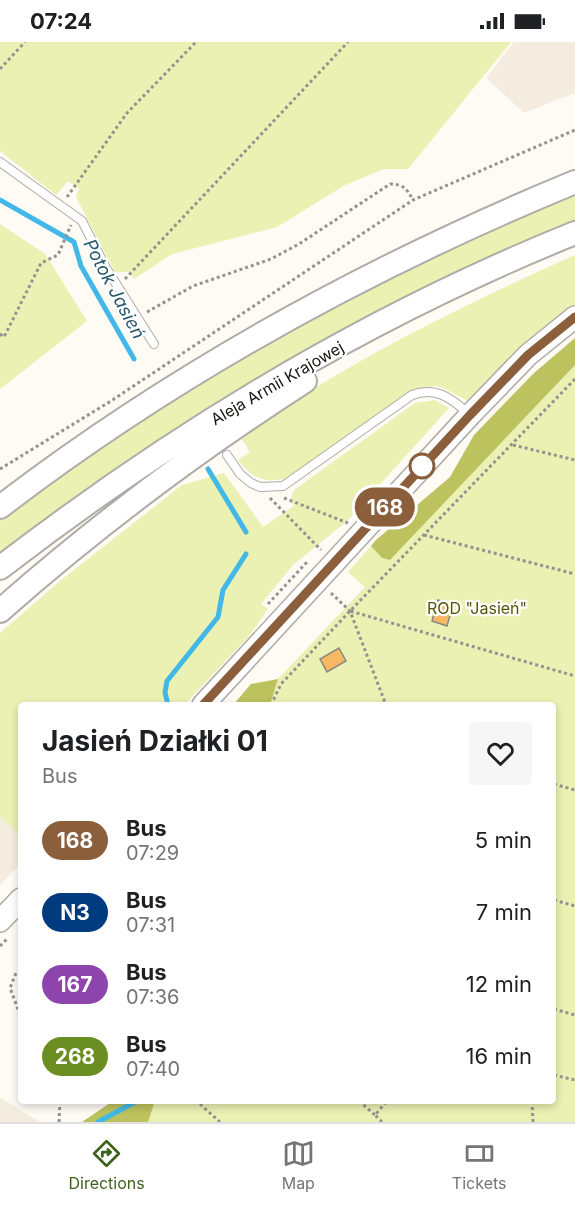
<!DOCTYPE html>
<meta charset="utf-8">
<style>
:root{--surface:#fff;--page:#f6f6f6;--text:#202124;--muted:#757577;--line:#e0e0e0;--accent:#3d621b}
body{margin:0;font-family:Inter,sans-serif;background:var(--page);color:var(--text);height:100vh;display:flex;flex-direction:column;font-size:22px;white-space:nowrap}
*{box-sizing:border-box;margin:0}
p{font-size:20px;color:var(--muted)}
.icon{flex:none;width:33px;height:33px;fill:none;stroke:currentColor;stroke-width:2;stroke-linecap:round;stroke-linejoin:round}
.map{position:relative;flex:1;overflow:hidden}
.panel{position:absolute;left:18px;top:660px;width:538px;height:402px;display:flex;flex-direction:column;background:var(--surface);border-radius:6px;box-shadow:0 3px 9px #0003}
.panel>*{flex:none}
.badge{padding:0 12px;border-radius:20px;font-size:21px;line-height:39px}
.map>.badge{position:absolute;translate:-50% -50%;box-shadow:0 0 0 3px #fff}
.round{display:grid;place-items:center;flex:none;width:63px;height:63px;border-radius:6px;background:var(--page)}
.summary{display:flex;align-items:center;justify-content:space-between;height:102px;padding:0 24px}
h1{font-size:28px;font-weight:700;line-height:45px}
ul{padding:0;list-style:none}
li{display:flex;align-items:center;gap:18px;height:72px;padding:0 24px}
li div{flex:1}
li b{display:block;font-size:22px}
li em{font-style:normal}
li .badge{min-width:66px;font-weight:700;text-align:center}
.status{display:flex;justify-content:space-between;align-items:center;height:42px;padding:0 30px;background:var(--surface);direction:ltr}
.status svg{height:16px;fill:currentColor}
.dock{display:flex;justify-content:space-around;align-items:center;height:84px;border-top:2px solid var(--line);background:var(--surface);font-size:16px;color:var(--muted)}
.dock a{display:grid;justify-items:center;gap:3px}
.dock .selected{color:var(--accent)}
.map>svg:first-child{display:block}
.built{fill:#f5ece0}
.green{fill:#ebf0b3}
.forest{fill:#bcc25d}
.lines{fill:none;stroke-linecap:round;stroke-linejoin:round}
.stream{stroke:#41b8e8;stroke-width:5}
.building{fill:#f4b962;stroke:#8b8883;stroke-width:1.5}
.lane-casing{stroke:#afaba6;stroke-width:10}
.secondary-casing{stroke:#afaba6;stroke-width:24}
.primary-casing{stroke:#afaba6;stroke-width:26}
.path{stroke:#95938f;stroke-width:3;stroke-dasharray:3 3;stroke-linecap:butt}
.lane{stroke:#fff;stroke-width:8}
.secondary{stroke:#fff;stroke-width:21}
.primary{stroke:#fff;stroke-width:22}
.line-casing{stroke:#fff;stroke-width:14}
.line{stroke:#8b5e3c;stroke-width:9}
.stop-dot{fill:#fff;stroke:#8b5e3c;stroke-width:3}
.labels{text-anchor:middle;stroke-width:4.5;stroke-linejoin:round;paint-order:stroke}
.street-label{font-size:16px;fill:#141311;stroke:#fff}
.park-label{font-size:16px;fill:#535607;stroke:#fff}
.water-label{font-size:18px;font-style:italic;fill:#28576c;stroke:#fff}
</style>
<div class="status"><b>07:24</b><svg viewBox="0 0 49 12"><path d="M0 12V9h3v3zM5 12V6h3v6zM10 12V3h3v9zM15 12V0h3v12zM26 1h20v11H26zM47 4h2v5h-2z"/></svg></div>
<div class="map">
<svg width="575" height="1080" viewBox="0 0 575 1080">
<rect width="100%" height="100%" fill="#fefaf4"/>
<path class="built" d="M 514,0 L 575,0 L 575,51 L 524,71 L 486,36 Z
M 0,774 L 21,795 L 21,821 L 0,843 Z
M 0,1055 L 9,1061 L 40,1080 L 0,1080 Z"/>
<path class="green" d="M 0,0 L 511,0 L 408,127 L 384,127 L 345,143 L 277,185 L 172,212 L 134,237 L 129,230 L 115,230 L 76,155 L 79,147 L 68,139 L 56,153 L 0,109 Z
M 575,153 L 575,180 L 541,193 L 239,350 L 126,419 L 0,512 L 0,479 C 37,452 73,424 110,399 C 257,302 411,217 575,153 Z
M 0,182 L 45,212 L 87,279 L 0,347 Z
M 575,213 L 575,264 L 524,303 L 469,359 C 440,346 442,339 410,349 L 289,436 C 263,441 255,438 238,418 L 250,410 L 240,394 C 346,321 458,265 575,213 Z
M 575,323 L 575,1080 L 148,1080 L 155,1059 L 554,1059 L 554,663 L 270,663 L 278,637 L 365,545 L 348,530 L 371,504 L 382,516 L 390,518 Z
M 435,358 L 449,366 L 347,479 L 293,523 L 261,562 L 268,567 L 249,594 L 184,663 L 21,663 L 21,795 L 0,774 L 0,591 L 60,539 L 182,443 L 224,431 L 263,485 L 294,464 L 290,459 L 294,448 L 415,361 Z"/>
<path class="forest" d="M 575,296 L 575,323 L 390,518 L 382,516 L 371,504 L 376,498 L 450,435 L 474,393 L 534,331 Z
M 278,637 L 270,663 L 233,663 L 251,642 Z
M 113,1059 L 155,1059 L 148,1080 L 82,1080 Z"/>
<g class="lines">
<path class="stream" d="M 0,158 L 74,200 L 81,224 L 134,317
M 208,427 L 246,490
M 168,663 L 165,650 L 167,639 L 218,575 L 223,548 L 246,512
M 98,1080 L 137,1059"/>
</g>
<path class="building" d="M 438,558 L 453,563 L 447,584 L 432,579 Z
M 339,606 L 346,619 L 327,630 L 320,617 Z"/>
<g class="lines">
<g class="lane-casing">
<path id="lane" d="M 0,120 L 82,179 L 106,226 L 154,302
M 227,413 L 240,432 L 251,441 L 260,445 L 283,444 L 412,353 C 436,344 451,356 469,372"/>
</g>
<g class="secondary-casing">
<path id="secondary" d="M 203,663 L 470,373 L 528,313 L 575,275
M 0,879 L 21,857"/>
</g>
<g class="primary-casing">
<path id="primary" d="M 0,465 C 175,331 371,224 575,140
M 0,526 C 175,391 369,274 575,191
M 0,569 C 96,484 198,408 305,339"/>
</g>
<path class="path" d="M 0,27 L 25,0
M 67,155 L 127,71 L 196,0
M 125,237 L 348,0
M 147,270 L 193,244 L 271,217 L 299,202 L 390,142 C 403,142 407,147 413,158
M 0,292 L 4,295 L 41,221 L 58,213 L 71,183
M 575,337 L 350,569 L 575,634
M 513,403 L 575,418
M 0,427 L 111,359 L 413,158 L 575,88
M 270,456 L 321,508
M 284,456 L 348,481
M 424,493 L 575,532
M 331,551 L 350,569 L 386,663
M 268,562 L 307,520
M 271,663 L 281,642 L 350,569
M 554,742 L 575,748
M 554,858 L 575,864
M 0,904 L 8,896
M 21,928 L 16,931 L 10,946 L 21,975
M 554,967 L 575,973
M 554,1033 L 575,1038
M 359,1059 L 375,1073
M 532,1059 L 533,1080
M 200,1062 L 220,1080
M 59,1080 L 60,1059
M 382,1080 L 375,1073 L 387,1059"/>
<use href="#lane" class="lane"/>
<use href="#secondary" class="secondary"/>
<use href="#primary" class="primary"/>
</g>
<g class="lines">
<g class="line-casing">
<path id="line" d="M 203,663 L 470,373 L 528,313 L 575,275"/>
</g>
<use href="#line" class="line"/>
</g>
<circle class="stop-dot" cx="422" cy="424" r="12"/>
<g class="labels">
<g class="street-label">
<text transform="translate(277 341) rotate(-30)" y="6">Aleja Armii Krajowej</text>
</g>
<g class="park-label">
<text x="477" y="572">ROD "Jasień"</text>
</g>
<g class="water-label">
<text transform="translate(114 247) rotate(62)" y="6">Potok Jasień</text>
</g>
</g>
</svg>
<b class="badge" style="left:385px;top:465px;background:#8b5e3c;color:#fff">168</b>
<section class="panel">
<div class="summary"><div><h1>Jasień Działki 01</h1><p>Bus</p></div><a class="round"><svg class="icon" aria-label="heart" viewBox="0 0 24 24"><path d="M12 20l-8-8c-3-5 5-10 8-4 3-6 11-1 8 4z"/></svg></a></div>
<ul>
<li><span class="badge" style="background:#8b5e3c;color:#fff">168</span><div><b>Bus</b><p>07:29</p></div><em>5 min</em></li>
<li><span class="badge" style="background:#003b80;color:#fff">N3</span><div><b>Bus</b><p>07:31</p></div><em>7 min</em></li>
<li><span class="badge" style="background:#8e44ad;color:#fff">167</span><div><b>Bus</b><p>07:36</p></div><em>12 min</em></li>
<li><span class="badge" style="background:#6b8e23;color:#fff">268</span><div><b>Bus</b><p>07:40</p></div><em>16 min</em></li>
</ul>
</section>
</div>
<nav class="dock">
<a class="selected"><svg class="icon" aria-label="directions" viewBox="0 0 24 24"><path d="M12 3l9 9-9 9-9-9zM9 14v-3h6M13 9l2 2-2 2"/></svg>Directions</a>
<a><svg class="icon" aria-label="map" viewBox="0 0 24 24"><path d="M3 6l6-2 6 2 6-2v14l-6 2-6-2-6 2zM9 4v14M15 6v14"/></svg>Map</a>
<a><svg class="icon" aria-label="tickets" viewBox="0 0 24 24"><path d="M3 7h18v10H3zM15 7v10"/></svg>Tickets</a>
</nav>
